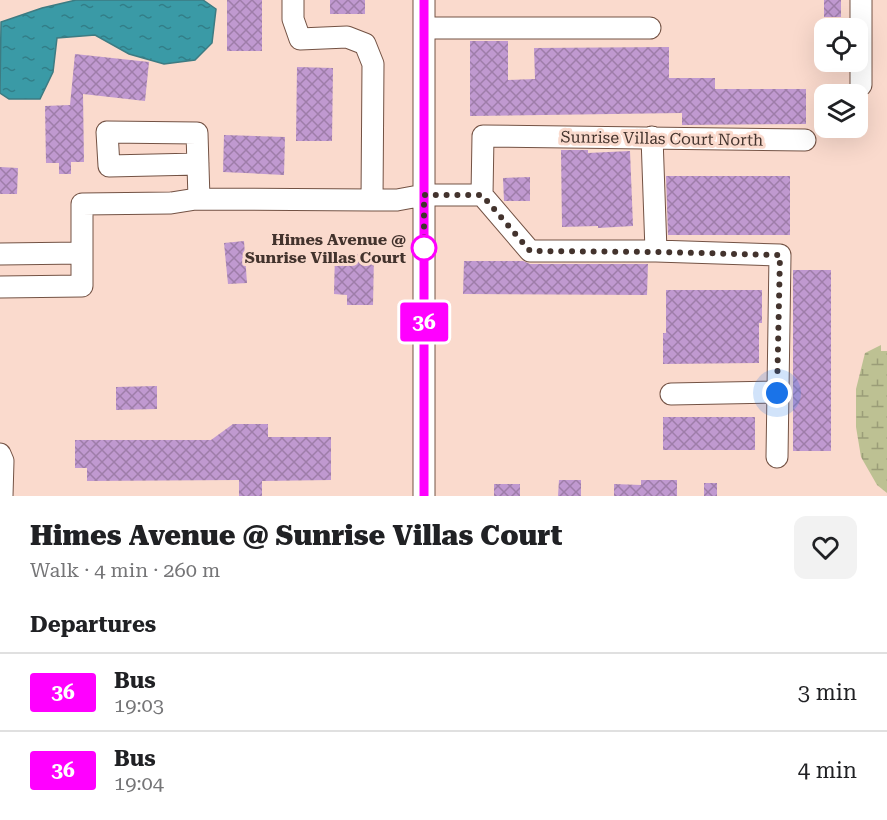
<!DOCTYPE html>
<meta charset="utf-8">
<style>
:root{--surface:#fff;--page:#f2f2f2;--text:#202124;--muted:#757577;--line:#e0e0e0}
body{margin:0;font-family:"Roboto Serif",serif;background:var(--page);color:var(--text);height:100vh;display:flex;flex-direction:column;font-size:22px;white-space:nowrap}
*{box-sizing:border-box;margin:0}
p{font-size:20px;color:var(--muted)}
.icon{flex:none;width:33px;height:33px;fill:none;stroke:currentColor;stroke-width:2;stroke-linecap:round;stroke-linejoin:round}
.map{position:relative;height:496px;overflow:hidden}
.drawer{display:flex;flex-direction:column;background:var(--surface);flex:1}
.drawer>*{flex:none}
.badge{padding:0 12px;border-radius:4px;font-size:21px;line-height:39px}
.buttons{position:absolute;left:814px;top:18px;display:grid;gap:12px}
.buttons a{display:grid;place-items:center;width:54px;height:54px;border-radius:12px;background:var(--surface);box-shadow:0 6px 24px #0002;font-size:30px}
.you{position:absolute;width:30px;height:30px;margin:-15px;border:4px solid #fff;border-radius:50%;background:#1a73e8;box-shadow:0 0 0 9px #1a73e833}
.map>.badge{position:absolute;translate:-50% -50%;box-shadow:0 0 0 3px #fff}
h2{padding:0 30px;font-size:22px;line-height:54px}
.round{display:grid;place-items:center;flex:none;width:63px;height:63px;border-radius:12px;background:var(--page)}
.headline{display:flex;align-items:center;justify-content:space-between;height:102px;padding:0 30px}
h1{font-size:28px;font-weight:800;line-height:45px}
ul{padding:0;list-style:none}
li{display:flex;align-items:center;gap:18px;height:78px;padding:0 30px;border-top:2px solid var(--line)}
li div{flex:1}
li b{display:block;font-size:22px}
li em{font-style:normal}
li .badge{min-width:66px;font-weight:700;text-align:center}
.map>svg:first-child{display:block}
.wetland{fill:url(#wetland-marsh)}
.water{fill:url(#water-ripples);stroke:#3d7b82;stroke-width:1.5}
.building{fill:url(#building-cross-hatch)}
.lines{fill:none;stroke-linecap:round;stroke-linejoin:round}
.minor-casing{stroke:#735244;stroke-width:23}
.minor{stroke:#fff;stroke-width:21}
.line-casing{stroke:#fff;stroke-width:14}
.line{stroke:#f0f;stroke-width:9}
.walk{stroke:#43332d;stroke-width:6;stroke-dasharray:0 10.8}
.stop-dot{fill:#fff;stroke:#f0f;stroke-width:3}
.labels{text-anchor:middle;stroke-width:6;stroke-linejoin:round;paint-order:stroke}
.street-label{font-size:16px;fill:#43332d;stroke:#fadacd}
.stop-label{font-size:16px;font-weight:bold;fill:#43332d;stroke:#fadacd;text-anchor:end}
</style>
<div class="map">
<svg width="887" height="496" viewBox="0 0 887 496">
<defs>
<pattern id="wetland-marsh" width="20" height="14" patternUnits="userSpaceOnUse" patternTransform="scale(1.5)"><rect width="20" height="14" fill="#bdc193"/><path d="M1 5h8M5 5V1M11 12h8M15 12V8" fill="none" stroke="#9b9d78"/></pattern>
<pattern id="water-ripples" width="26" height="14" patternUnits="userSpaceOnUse" patternTransform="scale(1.5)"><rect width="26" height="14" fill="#3a9aa6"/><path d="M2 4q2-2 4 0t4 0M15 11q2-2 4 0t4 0" fill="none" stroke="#327e88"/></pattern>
<pattern id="building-cross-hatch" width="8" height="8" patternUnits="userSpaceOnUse" patternTransform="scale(1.5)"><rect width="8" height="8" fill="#c099d0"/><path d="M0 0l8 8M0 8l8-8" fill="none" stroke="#9e7da9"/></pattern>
</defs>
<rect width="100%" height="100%" fill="#fadacd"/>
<path class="wetland" d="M 881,345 L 881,351 L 887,351 L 887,493 L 877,485 L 861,457 L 856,427 L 856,389 L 865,353 Z"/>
<path class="water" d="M 76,0 L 203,0 L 216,9 L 212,43 L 195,60 L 164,64 L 129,54 L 95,35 L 57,38 L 53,72 L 40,99 L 9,99 L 0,93 L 1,22 L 42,8 Z"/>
<path class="building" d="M 227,0 L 262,0 L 262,51 L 227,51 Z
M 330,0 L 365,0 L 365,14 L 330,14 Z
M 824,0 L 841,0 L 841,17 L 824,17 Z
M 470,41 L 508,41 L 508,80 L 535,79 L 534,48 L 669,47 L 669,78 L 715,78 L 715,89 L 806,89 L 806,124 L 682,125 L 682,113 L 470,116 Z
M 75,54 L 149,62 L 145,101 L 83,94 L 84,162 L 71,162 L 71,174 L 59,174 L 59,163 L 46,163 L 45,106 L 70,105 Z
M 297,67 L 333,68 L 332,141 L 296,141 Z
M 224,135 L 285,137 L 284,175 L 223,172 Z
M 561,150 L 588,150 L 588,153 L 630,151 L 633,226 L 598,228 L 598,226 L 562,227 Z
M 0,167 L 18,168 L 17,194 L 0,194 Z
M 666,176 L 790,176 L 790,235 L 668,235 Z
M 530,177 L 530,201 L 504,201 L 503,178 Z
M 244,241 L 247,283 L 228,284 L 224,243 Z
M 335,253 L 374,255 L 373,305 L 347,305 L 347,295 L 334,294 Z
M 464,261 L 523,261 L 530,264 L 648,264 L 647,295 L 463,294 Z
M 793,270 L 831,270 L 831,451 L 793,451 Z
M 666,290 L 762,290 L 762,323 L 759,323 L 759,363 L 663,364 L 663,333 L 666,333 Z
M 157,386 L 157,409 L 116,410 L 116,387 Z
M 663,417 L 755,417 L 755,450 L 663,450 Z
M 233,424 L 268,424 L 268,437 L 331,437 L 331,480 L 262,481 L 262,496 L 239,496 L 239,480 L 87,481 L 87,468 L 75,468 L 75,440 L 211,440 Z
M 559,480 L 581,480 L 581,496 L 558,496 Z
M 641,480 L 677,480 L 677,496 L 614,496 L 614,484 L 641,485 Z
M 704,483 L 717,483 L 717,496 L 704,496 Z
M 494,484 L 520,484 L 520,496 L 494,496 Z"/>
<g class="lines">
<g class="minor-casing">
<path id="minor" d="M 293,0 L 293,19 L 300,39 L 347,37 L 365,44 L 373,64 L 372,200
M 424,28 L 650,28
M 861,85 L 861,0
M 652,137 L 656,251
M 198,164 L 109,166 L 107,132 L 197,133 L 199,199
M 0,254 L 82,253 L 82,204 L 171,203 L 196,199 L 372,200 L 397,200 L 424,195 L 482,195
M 0,287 L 82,286 L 82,253
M 671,394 L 777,392
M 0,454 L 3,461 L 2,496
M 777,457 L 780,255 L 656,251 L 530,251 L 482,195 L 483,136 L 805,140
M 424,496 L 424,0"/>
</g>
<use href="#minor" class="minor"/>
</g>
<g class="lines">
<g class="line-casing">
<path id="line" d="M 424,496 L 424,0"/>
</g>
<use href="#line" class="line"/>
<path class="walk" d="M 424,248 L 424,195 L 482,195 L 530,251 L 656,252 L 780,255 L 777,393"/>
</g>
<circle class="stop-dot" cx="424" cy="248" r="12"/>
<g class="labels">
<g class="street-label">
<text transform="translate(662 138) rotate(1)" y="6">Sunrise Villas Court North</text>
</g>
<g class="stop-label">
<text x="406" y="245">Himes Avenue @<tspan x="406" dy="18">Sunrise Villas Court</tspan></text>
</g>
</g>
</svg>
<div class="buttons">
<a><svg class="icon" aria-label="locate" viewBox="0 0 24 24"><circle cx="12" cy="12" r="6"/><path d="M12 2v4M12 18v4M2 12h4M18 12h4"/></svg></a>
<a><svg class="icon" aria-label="layers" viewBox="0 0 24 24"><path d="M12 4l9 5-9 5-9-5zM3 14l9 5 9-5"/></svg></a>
</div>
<div class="you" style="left:777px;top:393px"></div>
<b class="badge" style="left:424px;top:322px;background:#f0f;color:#fff">36</b>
</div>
<section class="drawer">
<div class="headline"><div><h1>Himes Avenue @ Sunrise Villas Court</h1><p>Walk · 4 min · 260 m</p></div><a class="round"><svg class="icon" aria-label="heart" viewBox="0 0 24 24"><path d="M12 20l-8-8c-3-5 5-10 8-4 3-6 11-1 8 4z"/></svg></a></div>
<h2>Departures</h2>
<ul>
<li><span class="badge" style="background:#f0f;color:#fff">36</span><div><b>Bus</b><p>19:03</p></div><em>3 min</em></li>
<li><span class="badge" style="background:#f0f;color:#fff">36</span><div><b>Bus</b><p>19:04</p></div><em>4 min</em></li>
</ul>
</section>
